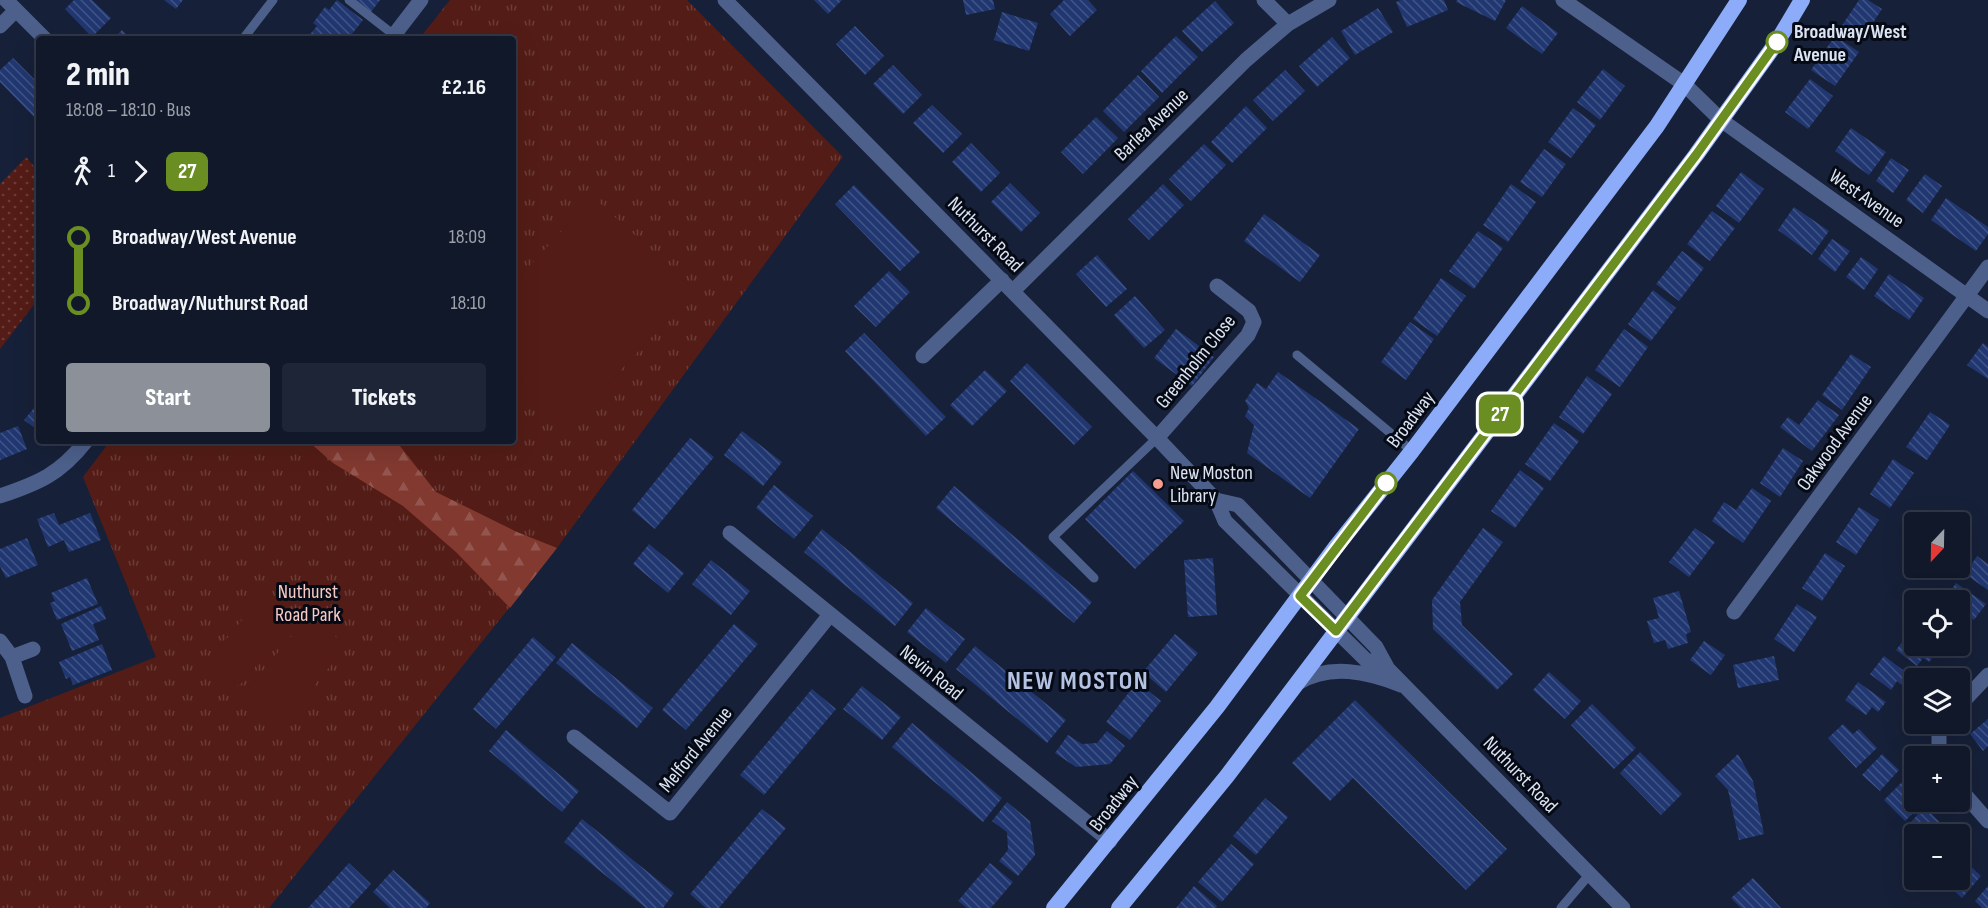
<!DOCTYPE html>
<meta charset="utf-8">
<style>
:root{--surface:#10182a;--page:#1e2536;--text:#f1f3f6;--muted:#9ca0a8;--line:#303747;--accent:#8c9099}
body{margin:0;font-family:"Sofia Sans Condensed",sans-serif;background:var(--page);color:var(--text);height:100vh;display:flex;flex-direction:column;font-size:22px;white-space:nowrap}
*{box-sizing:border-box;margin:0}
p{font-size:20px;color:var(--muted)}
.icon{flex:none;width:33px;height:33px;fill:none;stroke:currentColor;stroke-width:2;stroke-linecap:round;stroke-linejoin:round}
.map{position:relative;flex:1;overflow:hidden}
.panel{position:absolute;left:36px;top:36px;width:480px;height:408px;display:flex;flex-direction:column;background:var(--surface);border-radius:6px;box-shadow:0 6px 24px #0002,0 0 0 2px var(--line)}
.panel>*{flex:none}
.badge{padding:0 12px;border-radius:9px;font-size:21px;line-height:39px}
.needle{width:39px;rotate:202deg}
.buttons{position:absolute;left:1904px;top:512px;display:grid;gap:12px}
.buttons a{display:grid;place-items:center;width:66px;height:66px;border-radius:6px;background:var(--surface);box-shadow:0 6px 24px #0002,0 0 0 2px var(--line);font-size:30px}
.map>.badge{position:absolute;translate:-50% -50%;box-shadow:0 0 0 3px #fff}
.legs{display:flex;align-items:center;gap:9px;height:66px;padding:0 30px;font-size:20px}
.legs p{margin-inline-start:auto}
.headline{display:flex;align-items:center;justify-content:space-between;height:102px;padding:0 30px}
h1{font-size:33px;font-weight:800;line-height:45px}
.primary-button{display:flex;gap:12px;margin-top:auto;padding:12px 30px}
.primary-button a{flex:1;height:69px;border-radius:6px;background:var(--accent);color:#fff;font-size:24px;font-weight:800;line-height:69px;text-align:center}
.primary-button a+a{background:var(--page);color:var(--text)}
ul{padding:0 30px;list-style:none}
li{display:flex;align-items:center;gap:21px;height:66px;font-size:22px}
li i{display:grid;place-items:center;width:9px;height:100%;margin:0 8px;background:currentColor}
li i::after{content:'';width:15px;height:15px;margin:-8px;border:4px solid;border-radius:50%;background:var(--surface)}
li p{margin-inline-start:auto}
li:first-child i{background:linear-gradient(#0000 50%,currentColor 0)}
li:last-child i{background:linear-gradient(currentColor 50%,#0000 0)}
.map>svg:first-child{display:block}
.grass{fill:url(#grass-tufts)}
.forest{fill:url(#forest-firs)}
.garden{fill:url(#garden-dots)}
.pitch{fill:#541c16}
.building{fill:url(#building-back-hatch)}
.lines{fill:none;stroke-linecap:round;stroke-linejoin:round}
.service{stroke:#4d608b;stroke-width:9}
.minor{stroke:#4d608b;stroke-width:15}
.tertiary{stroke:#4d608b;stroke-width:15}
.trunk{stroke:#8cacfa;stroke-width:16}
.line-1-casing{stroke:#fff;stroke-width:14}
.line-1{stroke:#6b8e23;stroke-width:9}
.stop-1-dot{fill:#fff;stroke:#6b8e23;stroke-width:3}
.poi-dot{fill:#f59d90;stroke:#060a15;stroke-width:2}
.labels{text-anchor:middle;stroke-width:6;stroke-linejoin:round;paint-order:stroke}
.stop-label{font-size:20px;font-weight:bold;fill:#dce4f4;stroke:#060a15;text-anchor:start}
.street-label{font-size:20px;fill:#dce4f4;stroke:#060a15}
.poi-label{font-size:20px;fill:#dce4f4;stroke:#060a15;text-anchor:start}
.park-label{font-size:20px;fill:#f8cac3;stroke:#060a15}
.district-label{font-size:26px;font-weight:bold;letter-spacing:1.5px;fill:#b4c3e3;stroke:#060a15}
</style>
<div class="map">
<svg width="1988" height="908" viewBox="0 0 1988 908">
<defs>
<pattern id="grass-tufts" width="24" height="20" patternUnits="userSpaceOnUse" patternTransform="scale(1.5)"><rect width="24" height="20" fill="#541c16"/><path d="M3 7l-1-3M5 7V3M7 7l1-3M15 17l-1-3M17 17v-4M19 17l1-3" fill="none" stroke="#6c3d38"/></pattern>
<pattern id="forest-firs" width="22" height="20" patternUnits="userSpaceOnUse" patternTransform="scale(1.5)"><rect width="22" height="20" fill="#823930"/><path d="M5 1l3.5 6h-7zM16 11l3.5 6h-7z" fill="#93564f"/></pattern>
<pattern id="garden-dots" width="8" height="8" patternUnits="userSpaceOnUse" patternTransform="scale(1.5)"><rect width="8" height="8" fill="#541c16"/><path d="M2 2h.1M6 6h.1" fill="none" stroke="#6c3d38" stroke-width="1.8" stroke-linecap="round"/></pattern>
<pattern id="building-back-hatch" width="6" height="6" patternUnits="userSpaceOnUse" patternTransform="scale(1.5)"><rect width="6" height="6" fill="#213771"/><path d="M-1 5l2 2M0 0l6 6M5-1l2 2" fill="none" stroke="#415486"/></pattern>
</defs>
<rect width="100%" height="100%" fill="#162038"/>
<path class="grass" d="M 450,0 L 687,0 L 843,157 L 557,548 L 269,908 L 0,908 L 0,718 L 156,657 L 83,477 L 110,441 L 513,441 L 513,39 L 419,39 Z"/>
<path class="forest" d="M 308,441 L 396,441 L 436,492 L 517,532 L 557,548 L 510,608 L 456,552 L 403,506 L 333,463 Z"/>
<path class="garden" d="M 26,157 L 39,172 L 39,298 L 0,349 L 0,184 Z"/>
<path class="pitch" d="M 593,197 L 695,290 L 569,426 L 513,374 L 513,284 Z
M 262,596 L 293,622 L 239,686 L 208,661 Z
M 309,615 L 347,646 L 275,732 L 238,701 Z"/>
<path class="building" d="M 74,0 L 92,0 L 111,18 L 92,37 L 65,9 Z
M 164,0 L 183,0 L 176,9 Z
M 337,0 L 363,20 L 348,39 L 306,39 L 317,26 L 313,23 L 325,7 L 329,10 Z
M 356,0 L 380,0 L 371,12 Z
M 814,0 L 842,0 L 828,14 Z
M 963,0 L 993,0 L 995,9 L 966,15 Z
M 1064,0 L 1088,0 L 1097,10 L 1070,36 L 1050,14 Z
M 1401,0 L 1444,0 L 1448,10 L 1407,27 L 1396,2 Z
M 1457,0 L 1506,0 L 1495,21 L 1456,2 Z
M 1859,0 L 1868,0 L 1882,9 L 1859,44 L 1839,30 Z
M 1215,1 L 1234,23 L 1202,52 L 1182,31 Z
M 1522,6 L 1558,33 L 1542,54 L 1506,28 Z
M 1378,8 L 1393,32 L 1355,55 L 1341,31 Z
M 1002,12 L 1038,23 L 1029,51 L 994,40 Z
M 855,26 L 884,56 L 865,75 L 836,44 Z
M 122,30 L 131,39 L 113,39 Z
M 1176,36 L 1198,57 L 1162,93 L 1141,71 Z
M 1835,36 L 1859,52 L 1835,86 L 1811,70 Z
M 1332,37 L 1350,58 L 1317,87 L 1299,66 Z
M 13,58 L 39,84 L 39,122 L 0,82 L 0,70 Z
M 893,65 L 922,95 L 903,114 L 873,84 Z
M 1603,69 L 1625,86 L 1600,120 L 1577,102 Z
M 1285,70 L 1305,91 L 1273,121 L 1253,100 Z
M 1138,75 L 1159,97 L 1124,132 L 1103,111 Z
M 1810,79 L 1833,96 L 1808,129 L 1785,112 Z
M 932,105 L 962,134 L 943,153 L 913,123 Z
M 1246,106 L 1267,128 L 1232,163 L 1211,142 Z
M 1573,108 L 1596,125 L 1571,158 L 1548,142 Z
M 1096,117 L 1118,138 L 1083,174 L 1061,152 Z
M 1851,128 L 1886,152 L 1869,175 L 1835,151 Z
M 971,143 L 1000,173 L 981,192 L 952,162 Z
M 1204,144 L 1226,165 L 1191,201 L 1169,179 Z
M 1544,149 L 1566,164 L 1542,197 L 1520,182 Z
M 1891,158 L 1909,170 L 1893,193 L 1876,181 Z
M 1741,172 L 1764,189 L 1739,223 L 1716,206 Z
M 1925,174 L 1942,186 L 1923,213 L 1906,200 Z
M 1010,183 L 1040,213 L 1021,232 L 991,202 Z
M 1163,184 L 1184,205 L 1149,240 L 1128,219 Z
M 1511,184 L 1536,202 L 1508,242 L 1483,225 Z
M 854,185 L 920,252 L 900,271 L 835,204 Z
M 1946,198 L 1988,227 L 1988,234 L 1976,251 L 1931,220 Z
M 1794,207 L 1829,231 L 1812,255 L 1778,230 Z
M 1712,211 L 1735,228 L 1710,261 L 1687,244 Z
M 1264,214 L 1320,255 L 1300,282 L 1244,241 Z
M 1478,231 L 1503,248 L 1474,289 L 1449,271 Z
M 1832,239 L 1850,251 L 1835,272 L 1818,259 Z
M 1682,251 L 1704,268 L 1679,301 L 1656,284 Z
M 1097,255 L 1127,289 L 1106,307 L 1076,274 Z
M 1861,257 L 1878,269 L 1864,290 L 1846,277 Z
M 889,271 L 910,292 L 876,327 L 854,306 Z
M 1889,274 L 1924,298 L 1909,320 L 1874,296 Z
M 1441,278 L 1466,296 L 1437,336 L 1413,319 Z
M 1653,290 L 1676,308 L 1651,341 L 1628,324 Z
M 1135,296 L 1165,330 L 1144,348 L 1114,315 Z
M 1410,322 L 1434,339 L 1406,380 L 1381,362 Z
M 1176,329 L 1214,357 L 1192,386 L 1154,358 Z
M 1624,329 L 1648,347 L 1620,387 L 1595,370 Z
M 864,333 L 946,417 L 926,436 L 845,351 Z
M 1983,343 L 1988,347 L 1988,379 L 1967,365 Z
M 1851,354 L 1871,367 L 1842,410 L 1822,395 Z
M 1027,363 L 1092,427 L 1074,445 L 1010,381 Z
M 985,370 L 1007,391 L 972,426 L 950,405 Z
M 1278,372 L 1359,429 L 1310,498 L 1247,453 L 1254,425 L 1245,416 L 1249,408 L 1245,401 L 1257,383 L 1266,389 Z
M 1587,376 L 1612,394 L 1583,434 L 1559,417 Z
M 1818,400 L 1839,415 L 1812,451 L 1780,427 L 1788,417 L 1799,425 Z
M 39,402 L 39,431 L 24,420 Z
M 1930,412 L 1950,425 L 1927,460 L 1906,447 Z
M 1554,423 L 1579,441 L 1550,481 L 1525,464 Z
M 18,426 L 27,449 L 0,460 L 0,433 Z
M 742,431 L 782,462 L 763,486 L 724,455 Z
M 690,438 L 714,457 L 655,529 L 632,510 Z
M 1783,448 L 1803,461 L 1780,497 L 1760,483 Z
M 1893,459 L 1914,473 L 1890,508 L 1870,494 Z
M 1520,470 L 1544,488 L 1515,528 L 1491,511 Z
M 1133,471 L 1184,521 L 1135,569 L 1085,519 Z
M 774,485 L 813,516 L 794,539 L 756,508 Z
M 954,486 L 1092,602 L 1074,623 L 936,508 Z
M 1752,488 L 1771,501 L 1743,543 L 1712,521 L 1724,502 L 1736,510 Z
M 1859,507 L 1879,520 L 1856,555 L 1836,542 Z
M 54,513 L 59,525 L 90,513 L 101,540 L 69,552 L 64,540 L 48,547 L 37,519 Z
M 1483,528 L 1503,542 L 1460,602 L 1462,625 L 1513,674 L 1497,690 L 1433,629 L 1432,600 Z
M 1695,528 L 1715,542 L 1689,577 L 1669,562 Z
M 822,529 L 913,603 L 895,626 L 804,552 Z
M 27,538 L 38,565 L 6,578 L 0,566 L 0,549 Z
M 649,544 L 684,573 L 668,593 L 633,564 Z
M 1825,553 L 1845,566 L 1822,601 L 1802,588 Z
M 1977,556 L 1988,564 L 1988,590 L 1965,574 Z
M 1213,558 L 1217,615 L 1188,617 L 1184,560 Z
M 711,560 L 750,591 L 731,615 L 692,584 Z
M 87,578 L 98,604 L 57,620 L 50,603 L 55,601 L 51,593 Z
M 1956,583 L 1986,604 L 1974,620 L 1959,609 L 1959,600 L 1945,599 Z
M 1679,591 L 1691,632 L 1686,634 L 1688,643 L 1668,649 L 1665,640 L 1654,643 L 1647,621 L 1659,618 L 1653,598 Z
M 1797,604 L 1817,617 L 1794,652 L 1774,639 Z
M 101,606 L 106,619 L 93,624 L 99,640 L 72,651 L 61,624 Z
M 926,608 L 965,639 L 946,663 L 907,632 Z
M 734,624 L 758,644 L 686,730 L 662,710 Z
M 1910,632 L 1914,635 L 1914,645 L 1927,645 L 1937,652 L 1929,662 L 1923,658 L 1917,666 L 1896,650 Z
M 1175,634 L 1198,653 L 1166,692 L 1143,672 Z
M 533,637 L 556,657 L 496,729 L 473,709 Z
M 1704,641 L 1725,655 L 1711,675 L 1690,660 Z
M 572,643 L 653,708 L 637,728 L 556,663 Z
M 102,644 L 112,670 L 73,685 L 70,677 L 66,679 L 59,662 Z
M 975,646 L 1066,720 L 1047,743 L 956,669 Z
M 1774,656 L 1779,680 L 1738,688 L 1733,665 Z
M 1884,656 L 1911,676 L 1903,686 L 1897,681 L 1891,690 L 1870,674 Z
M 1549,672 L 1581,701 L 1565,719 L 1533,690 Z
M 1137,682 L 1161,701 L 1130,740 L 1106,722 Z
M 1858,682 L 1886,702 L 1878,712 L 1872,707 L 1866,715 L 1845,700 Z
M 862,686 L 901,717 L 882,740 L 843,709 Z
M 812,689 L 836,709 L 764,795 L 740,775 Z
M 1355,700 L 1507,849 L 1466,890 L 1353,778 L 1330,801 L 1292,763 Z
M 1592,704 L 1636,748 L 1614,769 L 1571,725 Z
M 1988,719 L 1988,746 L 1983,751 L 1970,734 Z
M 912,723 L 1002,798 L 983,822 L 892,747 Z
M 1843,724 L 1853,734 L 1859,729 L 1877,748 L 1856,768 L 1828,738 Z
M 506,730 L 579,791 L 562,812 L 489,751 Z
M 1107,731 L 1125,746 L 1110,764 L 1076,767 L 1055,753 L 1068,735 L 1082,744 L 1097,743 Z
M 1640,752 L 1682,794 L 1661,815 L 1620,773 Z
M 1738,754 L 1753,781 L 1764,834 L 1739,840 L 1728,790 L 1715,776 Z
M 1882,754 L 1899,770 L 1880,791 L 1862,775 Z
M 1904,780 L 1914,790 L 1914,801 L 1926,801 L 1905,821 L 1884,800 Z
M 1265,798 L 1288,817 L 1256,855 L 1233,836 Z
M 1007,802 L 1030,821 L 1035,855 L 1018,876 L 999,861 L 1008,850 L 1007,832 L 992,821 Z
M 1924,807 L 1942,824 L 1932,834 L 1914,834 L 1914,838 L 1905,829 Z
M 762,809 L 786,828 L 719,908 L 706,908 L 690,894 Z
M 582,819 L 674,893 L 663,908 L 646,908 L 564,842 Z
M 1231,844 L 1254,864 L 1222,902 L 1198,882 Z
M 1964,860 L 1981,876 L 1962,898 L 1945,882 L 1947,879 L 1959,879 L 1959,866 Z
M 349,863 L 371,884 L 349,908 L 308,908 Z
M 990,863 L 1013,882 L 991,908 L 967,908 L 958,901 Z
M 393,870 L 430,903 L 426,908 L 390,908 L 373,892 Z
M 1753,878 L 1781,908 L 1741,908 L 1731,898 Z
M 1194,886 L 1217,906 L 1216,908 L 1176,908 Z
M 1988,886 L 1988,908 L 1982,908 L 1975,901 Z"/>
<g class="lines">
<path class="service" d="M 349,0 L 394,35
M 243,39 L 273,0
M 1297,355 L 1412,451
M 1094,578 L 1053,537 L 1157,438
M 1561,908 L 1589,875"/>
<path class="minor" d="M 6,0 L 45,39
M 1264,0 L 1288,24
M 1563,0 L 1684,84 L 1721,120 L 1988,311
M 0,26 L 16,10
M 391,39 L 421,0
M 1013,291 L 1246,60 L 1288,24 L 1329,0
M 923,356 L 1002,280
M 1157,438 L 1248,335 L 1254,322 L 1249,311 L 1217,286
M 0,496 C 39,483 60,474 86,441
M 730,533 L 1110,841
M 1734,612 L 1988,267
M 0,641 L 12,657 L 25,696
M 12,657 L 33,649
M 1959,706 L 1988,675
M 574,737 L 670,813 L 829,616
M 1939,756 L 1939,728 L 1944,723
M 1959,788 L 1988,821"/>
<path class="tertiary" d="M 725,0 L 1157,438 L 1216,500 L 1225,521 L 1366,660 L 1388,669
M 1216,500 L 1238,505 L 1376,647 L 1388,669 L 1623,908
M 1298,683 C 1330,663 1368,672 1401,685"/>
<path class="trunk" d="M 1054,908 L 1217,707 L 1335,548 L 1412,451 L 1657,126 L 1739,0
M 1119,908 L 1227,776 L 1696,155 L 1777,42 L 1802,0"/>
</g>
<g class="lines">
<g class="line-1-casing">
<path id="line-1" d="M 1386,483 L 1300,596 L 1336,631 L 1696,155 L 1777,42"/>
</g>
<use href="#line-1" class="line-1"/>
</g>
<g class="stop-1-dot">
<circle cx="1777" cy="42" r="10"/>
<circle cx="1386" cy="483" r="10"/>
</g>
<circle class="poi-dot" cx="1158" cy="484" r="6"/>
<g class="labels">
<g class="stop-label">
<text x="1794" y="38">Broadway/West<tspan x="1794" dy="23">Avenue</tspan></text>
</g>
<g class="street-label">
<text transform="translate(1151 124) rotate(-44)" y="7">Barlea Avenue</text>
<text transform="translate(1867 198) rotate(35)" y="7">West Avenue</text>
<text transform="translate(986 234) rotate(45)" y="7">Nuthurst Road</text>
<text transform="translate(1195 361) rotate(-51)" y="7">Greenholm Close</text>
<text transform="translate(1410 419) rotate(-53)" y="7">Broadway</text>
<text transform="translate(1834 442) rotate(-54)" y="7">Oakwood Avenue</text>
<text transform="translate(932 672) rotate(39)" y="7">Nevin Road</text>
<text transform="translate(695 749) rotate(-51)" y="7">Melford Avenue</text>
<text transform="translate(1521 774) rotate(46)" y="7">Nuthurst Road</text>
<text transform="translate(1113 803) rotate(-52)" y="7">Broadway</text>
</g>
<g class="poi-label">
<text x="1170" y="479">New Moston<tspan x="1170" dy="23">Library</tspan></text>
</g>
<g class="park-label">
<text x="308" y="598">Nuthurst<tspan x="308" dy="23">Road Park</tspan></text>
</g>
<g class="district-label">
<text x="1078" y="689">NEW MOSTON</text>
</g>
</g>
</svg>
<div class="buttons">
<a><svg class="needle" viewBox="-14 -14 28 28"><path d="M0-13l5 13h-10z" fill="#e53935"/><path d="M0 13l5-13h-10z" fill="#9ca0a8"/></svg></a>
<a><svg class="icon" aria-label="locate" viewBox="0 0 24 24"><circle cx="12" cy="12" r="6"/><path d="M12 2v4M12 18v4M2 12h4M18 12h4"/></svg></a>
<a><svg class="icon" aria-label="layers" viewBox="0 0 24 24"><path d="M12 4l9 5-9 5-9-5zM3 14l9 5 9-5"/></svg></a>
<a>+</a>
<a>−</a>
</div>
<b class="badge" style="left:1500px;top:414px;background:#6b8e23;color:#fff">27</b>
<section class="panel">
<div class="headline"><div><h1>2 min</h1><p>18:08 – 18:10 · Bus</p></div><b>£2.16</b></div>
<div class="legs"><svg class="icon" aria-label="walk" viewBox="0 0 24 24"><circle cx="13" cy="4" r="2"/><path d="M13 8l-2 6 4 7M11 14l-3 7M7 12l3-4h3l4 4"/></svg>1<svg class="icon" aria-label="forward" viewBox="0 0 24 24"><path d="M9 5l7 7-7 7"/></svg><b class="badge" style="background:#6b8e23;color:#fff">27</b></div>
<ul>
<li><i style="color:#6b8e23"></i><b>Broadway/West Avenue</b><p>18:09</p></li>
<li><i style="color:#6b8e23"></i><b>Broadway/Nuthurst Road</b><p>18:10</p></li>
</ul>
<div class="primary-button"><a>Start</a><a>Tickets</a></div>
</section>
</div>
